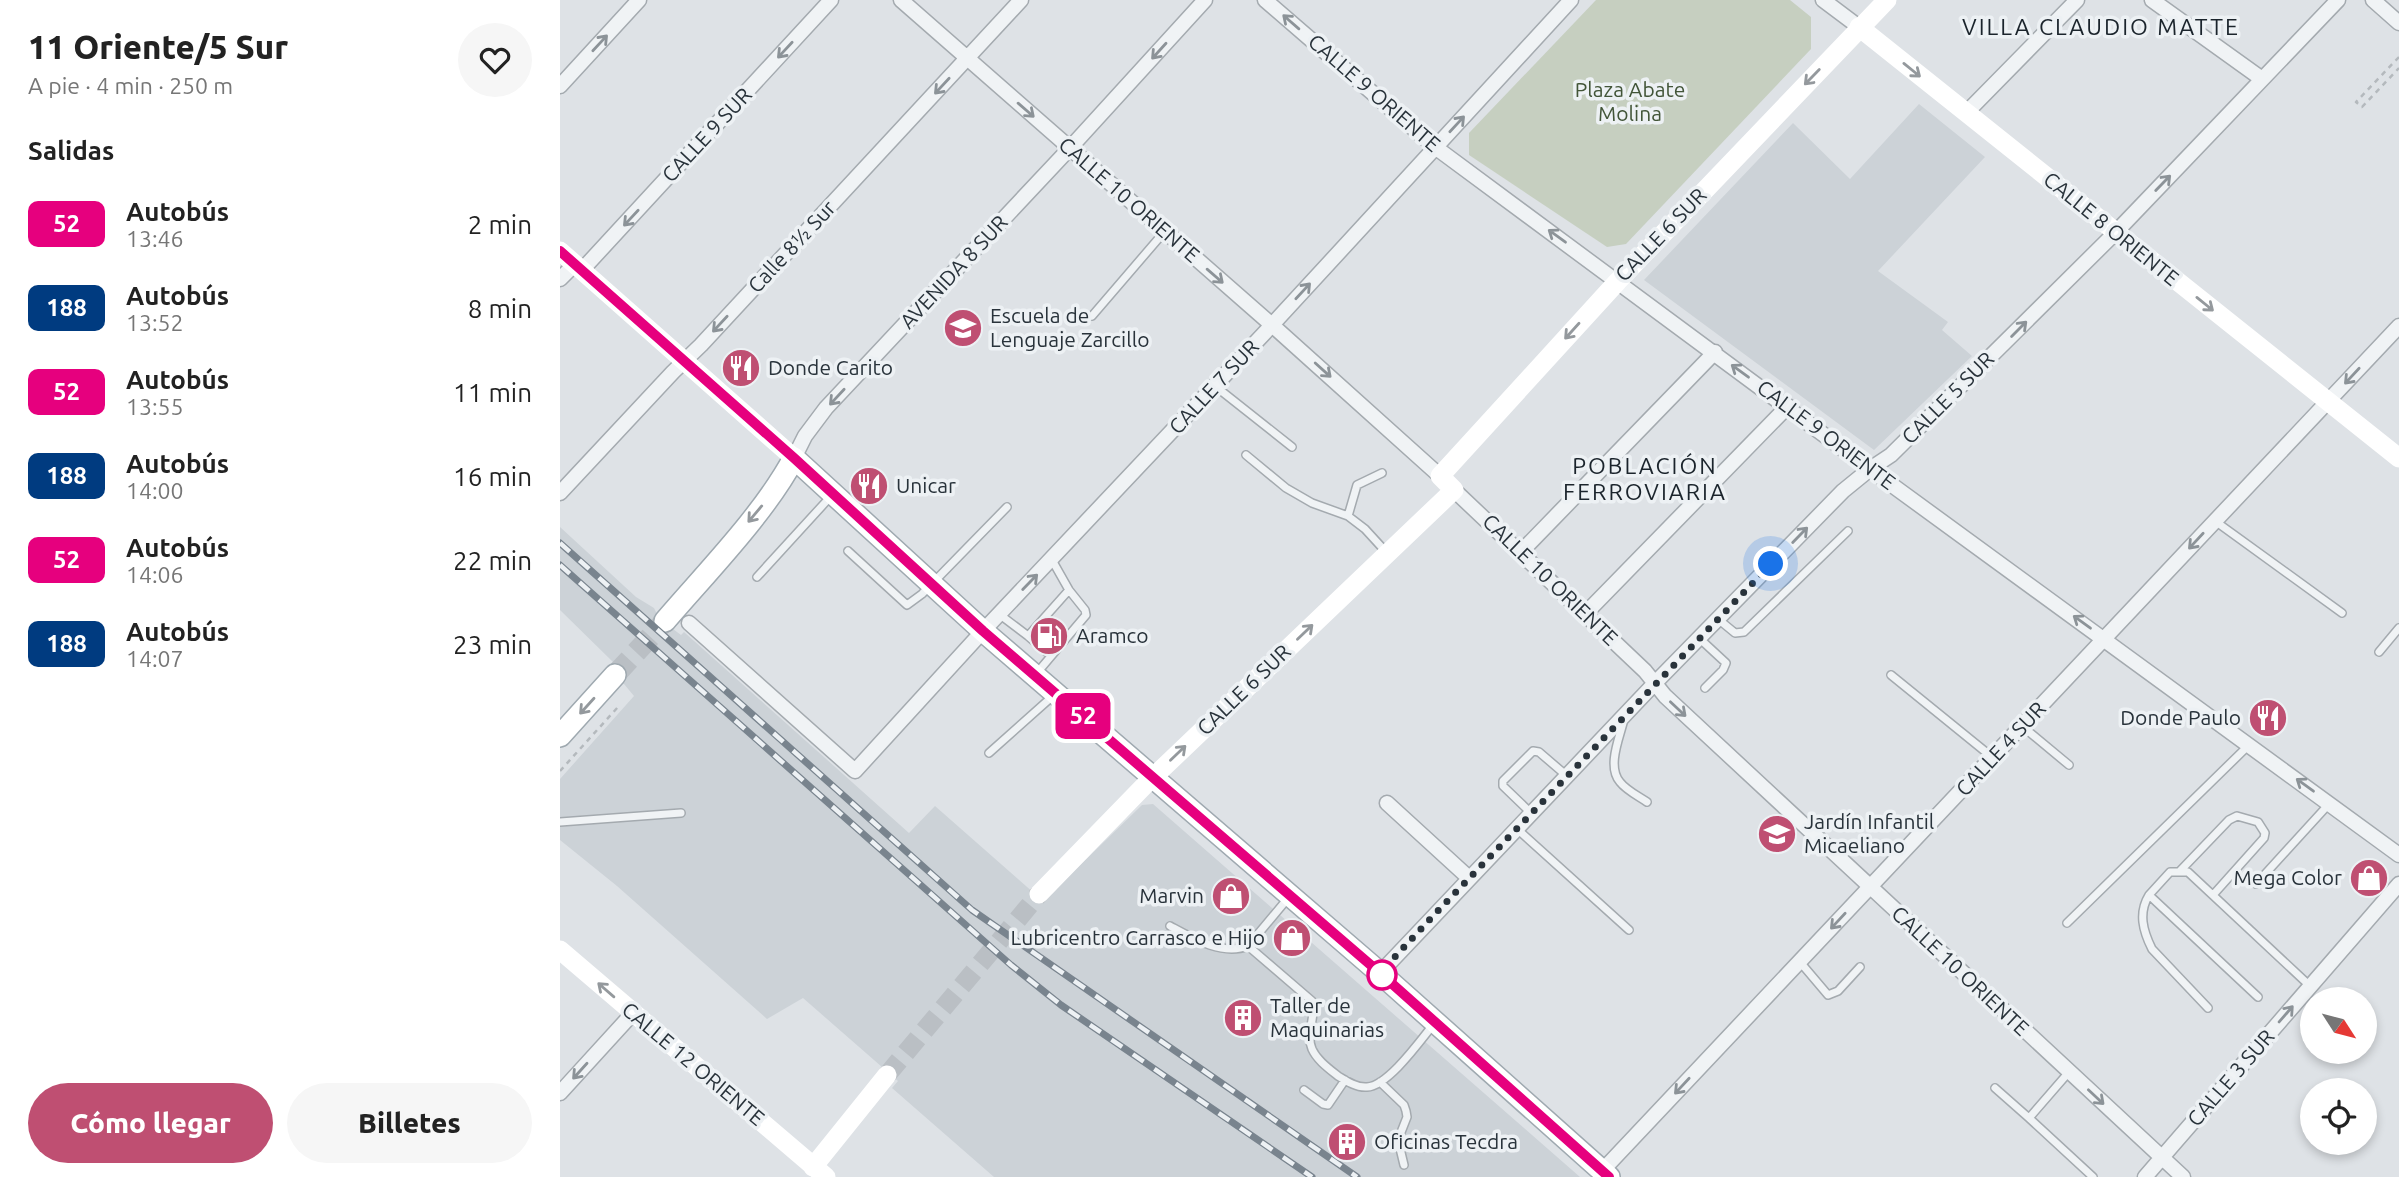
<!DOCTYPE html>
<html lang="es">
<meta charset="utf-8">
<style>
:root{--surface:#fff;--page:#f6f6f6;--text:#222;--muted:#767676;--accent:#bf4f72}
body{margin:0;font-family:Ubuntu,sans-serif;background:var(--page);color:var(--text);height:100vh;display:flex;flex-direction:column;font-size:26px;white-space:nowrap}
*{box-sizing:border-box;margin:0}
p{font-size:23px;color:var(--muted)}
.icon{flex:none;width:38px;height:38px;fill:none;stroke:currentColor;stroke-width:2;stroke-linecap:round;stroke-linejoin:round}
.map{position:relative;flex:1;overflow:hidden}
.drawer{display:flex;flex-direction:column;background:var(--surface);width:560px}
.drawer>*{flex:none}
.badge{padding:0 14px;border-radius:10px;font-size:24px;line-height:46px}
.needle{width:46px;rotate:126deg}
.buttons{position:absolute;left:1740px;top:987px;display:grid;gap:14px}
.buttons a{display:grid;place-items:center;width:77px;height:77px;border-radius:50%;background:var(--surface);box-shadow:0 4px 10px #0003;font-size:35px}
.you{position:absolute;width:35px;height:35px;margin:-18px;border:5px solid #fff;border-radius:50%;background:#1a73e8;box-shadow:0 0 0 10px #1a73e833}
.map>.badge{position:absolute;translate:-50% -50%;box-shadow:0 0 0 4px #fff}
h2{padding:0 28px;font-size:26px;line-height:63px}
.round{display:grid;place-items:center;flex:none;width:74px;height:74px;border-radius:37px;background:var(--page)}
.head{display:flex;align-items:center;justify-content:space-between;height:119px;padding:0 28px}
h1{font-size:33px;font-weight:800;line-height:52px}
.action{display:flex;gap:14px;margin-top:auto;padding:14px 28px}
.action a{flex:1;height:80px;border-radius:42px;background:var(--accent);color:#fff;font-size:28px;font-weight:800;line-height:80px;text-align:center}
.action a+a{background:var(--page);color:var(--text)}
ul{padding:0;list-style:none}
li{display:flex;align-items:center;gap:21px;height:84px;padding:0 28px}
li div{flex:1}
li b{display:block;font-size:26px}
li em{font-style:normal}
li .badge{min-width:77px;font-weight:700;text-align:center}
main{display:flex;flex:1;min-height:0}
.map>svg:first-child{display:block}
.built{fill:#ccd2d7}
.green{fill:#c6cfc0}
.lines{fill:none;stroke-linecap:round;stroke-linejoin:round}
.secondary-tunnel{stroke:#babfc4;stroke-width:19;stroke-dasharray:19 10;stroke-linecap:butt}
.primary-tunnel{stroke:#babfc4;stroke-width:21;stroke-dasharray:21 10;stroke-linecap:butt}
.lane-casing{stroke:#a4aaaf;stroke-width:10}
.street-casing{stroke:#a4aaaf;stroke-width:17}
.primary-casing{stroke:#9fa9b0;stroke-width:24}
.path{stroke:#b4b9bd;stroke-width:2.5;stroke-dasharray:5 5;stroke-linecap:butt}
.lane{stroke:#f0f3f5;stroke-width:7}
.street{stroke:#f0f3f5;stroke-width:14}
.secondary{stroke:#fff;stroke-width:19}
.primary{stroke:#fff;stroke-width:21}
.rail-casing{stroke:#79848e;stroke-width:7}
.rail{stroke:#edf1f4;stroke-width:4.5;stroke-dasharray:13;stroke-linecap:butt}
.oneway{stroke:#8c9398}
.oneway2{stroke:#94999d}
.line-casing{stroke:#fff;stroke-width:16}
.line{stroke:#e6007e;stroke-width:10}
.walk{stroke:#29333b;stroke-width:7;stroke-dasharray:0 12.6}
.stop-dot{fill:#fff;stroke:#e6007e;stroke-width:3.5}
.labels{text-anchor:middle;stroke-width:7;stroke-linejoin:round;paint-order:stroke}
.park-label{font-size:21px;fill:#425538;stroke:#edf1f4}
.street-label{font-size:21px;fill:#29333b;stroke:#edf1f4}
.poi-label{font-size:21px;fill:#29333b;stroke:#edf1f4;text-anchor:start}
.neighbourhood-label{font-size:23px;letter-spacing:2px;fill:#1b242c;stroke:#edf1f4}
</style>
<main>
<section class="drawer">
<div class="head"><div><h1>11 Oriente/5 Sur</h1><p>A pie · 4 min · 250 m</p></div><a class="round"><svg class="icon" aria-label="heart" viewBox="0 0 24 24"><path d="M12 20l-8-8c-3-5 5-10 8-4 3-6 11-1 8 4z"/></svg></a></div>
<h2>Salidas</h2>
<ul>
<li><span class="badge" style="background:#e6007e;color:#fff">52</span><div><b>Autobús</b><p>13:46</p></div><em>2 min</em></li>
<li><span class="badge" style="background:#003b80;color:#fff">188</span><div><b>Autobús</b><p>13:52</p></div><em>8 min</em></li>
<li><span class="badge" style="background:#e6007e;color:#fff">52</span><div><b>Autobús</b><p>13:55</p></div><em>11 min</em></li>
<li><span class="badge" style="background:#003b80;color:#fff">188</span><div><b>Autobús</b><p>14:00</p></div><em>16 min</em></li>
<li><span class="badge" style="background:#e6007e;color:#fff">52</span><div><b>Autobús</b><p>14:06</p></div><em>22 min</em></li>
<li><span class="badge" style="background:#003b80;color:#fff">188</span><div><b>Autobús</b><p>14:07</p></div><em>23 min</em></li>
</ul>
<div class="action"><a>Cómo llegar</a><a>Billetes</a></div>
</section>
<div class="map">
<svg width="1839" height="1177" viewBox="0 0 1839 1177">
<rect width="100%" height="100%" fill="#dee2e6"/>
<path class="built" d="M 1359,104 L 1425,157 L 1318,271 L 1388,322 L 1382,330 L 1412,356 L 1314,450 L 1084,280 L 1233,123 L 1290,179 Z
M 0,527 L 76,597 L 94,608 L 97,614 L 113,629 L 121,635 L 124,632 L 349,833 L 375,806 L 483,901 L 582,805 L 593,804 L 1020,1177 L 434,1177 L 332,1088 L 338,1081 L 243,998 L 207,1019 L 57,886 L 0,840 L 0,779 L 74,696 L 64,684 L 48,669 L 53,662 L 0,610 Z"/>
<path class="green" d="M 1036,0 L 1230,0 L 1251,17 L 1251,49 L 1066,244 L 1047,247 L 909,155 L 909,133 Z"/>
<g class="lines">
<path class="secondary-tunnel" d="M 327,1075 L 479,894"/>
<path class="primary-tunnel" d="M 55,675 L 105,621"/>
<g class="lane-casing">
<path id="lane" d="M 532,316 L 605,231
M 655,386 L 732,447
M 686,455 L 726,488 L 752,503 L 788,516 L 805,529 L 827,553
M 788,516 L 797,485 L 822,473
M 1655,521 L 1782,613
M 288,551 L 347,605 L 362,594 L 447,507
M 197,577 L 272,495
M 439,614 L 468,636 L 509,590
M 1158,619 L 1175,633 L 1184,632 L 1288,531
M 468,636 L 491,656
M 1139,638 L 1166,663 L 1163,670 L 1145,688
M 1819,652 L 1839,628
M 476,674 L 526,615 L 525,610 L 509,590 L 492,560
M 1331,675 L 1432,757
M 1063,723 C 1059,739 1047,767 1060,782 C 1066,790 1078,796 1087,802
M 1462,726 L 1509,765
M 429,753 L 494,695
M 971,813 L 943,786 L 943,781 L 973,751 L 979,752 L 1007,776
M 0,822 L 121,813
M 956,828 L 1069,930
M 1620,871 L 1669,820 L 1677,816 L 1698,822 L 1705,833 L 1704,838 L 1653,895
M 1696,884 L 1769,804
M 1589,895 C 1578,913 1583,931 1592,949 L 1648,1008
M 729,897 L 688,946 L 752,1001 C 757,1016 745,1032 752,1049 C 757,1060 768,1068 778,1076 C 786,1081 797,1088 807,1087 C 828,1086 860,1041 873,1025
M 1507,923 L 1689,745
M 610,926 C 632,938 662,956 688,946
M 1240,962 L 1268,995 L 1278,991 L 1300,967
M 1698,997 L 1589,895 L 1610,872 L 1628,872 L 1750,986
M 1509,1072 L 1469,1118 L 1533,1177
M 820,1082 L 844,1105 L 846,1111 L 847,1117 L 838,1140 L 844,1165
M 1435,1088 L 1469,1118
M 744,1090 L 763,1104 L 768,1105 L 785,1080"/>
</g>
<g class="street-casing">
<path id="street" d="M 341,0 L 712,325 L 880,476
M 705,0 L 875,147 L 1310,469 L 1839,855
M 1263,0 L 1299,27
M 1592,0 L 1702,79
M 1813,0 L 1839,23
M 0,86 L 79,0
M 1406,113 L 1517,0
M 22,270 L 271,0
M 0,279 L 15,264
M 234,458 L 245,436 L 266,408 L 510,148 L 645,0
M 894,490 L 1085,671 L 1105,696 L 1623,1177
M 0,493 L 113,372 L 141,345 L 461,0
M 960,553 L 1155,352
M 1025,614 L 1228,406
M 129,623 L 295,771 L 423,631 L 712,325 L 1011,0
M 827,803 L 909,878
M 820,973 L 1095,683 L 1283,491 L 1310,469 L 1331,455 L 1556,232 L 1778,0
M 0,1093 L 73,1013
M 1042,1171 L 1839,326
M 1585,1177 L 1839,884"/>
</g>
<g class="primary-casing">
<path id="primary" d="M 105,621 C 147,572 204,514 234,458 L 423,631 L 820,973 L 1049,1177
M 0,736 L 55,675"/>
</g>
<path class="path" d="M 1839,57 L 1796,102 L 1802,107 L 1839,68
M 0,771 L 58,707
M 725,1023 L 739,1029"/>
<use href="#lane" class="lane"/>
<use href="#street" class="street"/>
<path class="secondary" d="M 1299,27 L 1839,458
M 0,251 L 234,458
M 479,894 L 584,786 L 894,490 L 880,476 L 1058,281 L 1327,0
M 0,950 L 266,1177
M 253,1167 L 327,1075"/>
<use href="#primary" class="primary"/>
<g class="rail-casing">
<path id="rail" d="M 0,543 L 412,910 L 797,1177
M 0,565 L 451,965 L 501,1005 L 752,1177"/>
</g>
<use href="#rail" class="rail"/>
</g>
<defs><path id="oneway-shaft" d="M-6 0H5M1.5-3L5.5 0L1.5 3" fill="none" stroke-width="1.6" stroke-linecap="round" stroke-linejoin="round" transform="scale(1.75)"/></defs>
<g class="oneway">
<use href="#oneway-shaft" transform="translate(731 22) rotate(-139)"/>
<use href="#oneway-shaft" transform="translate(40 43) rotate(-47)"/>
<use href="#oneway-shaft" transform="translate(225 50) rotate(133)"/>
<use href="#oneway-shaft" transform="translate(599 51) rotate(132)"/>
<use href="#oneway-shaft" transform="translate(382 86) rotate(133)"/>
<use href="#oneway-shaft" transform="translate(466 110) rotate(41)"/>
<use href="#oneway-shaft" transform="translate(897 124) rotate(-47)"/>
<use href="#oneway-shaft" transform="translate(1603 183) rotate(-46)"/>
<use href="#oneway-shaft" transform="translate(71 218) rotate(133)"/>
<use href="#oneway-shaft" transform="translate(997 236) rotate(-144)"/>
<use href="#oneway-shaft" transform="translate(655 276) rotate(41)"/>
<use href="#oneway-shaft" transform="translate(743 291) rotate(-47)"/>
<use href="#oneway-shaft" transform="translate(160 324) rotate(133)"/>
<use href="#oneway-shaft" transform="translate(1459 329) rotate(-45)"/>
<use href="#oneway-shaft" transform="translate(763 370) rotate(42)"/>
<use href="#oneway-shaft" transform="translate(1180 371) rotate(-144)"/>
<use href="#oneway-shaft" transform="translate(1792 376) rotate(133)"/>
<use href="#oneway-shaft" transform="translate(277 397) rotate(133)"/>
<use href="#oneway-shaft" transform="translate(1240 535) rotate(-46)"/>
<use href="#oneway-shaft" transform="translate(1636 541) rotate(133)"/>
<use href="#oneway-shaft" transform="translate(470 582) rotate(-46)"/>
<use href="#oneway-shaft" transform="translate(1522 622) rotate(-144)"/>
<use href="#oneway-shaft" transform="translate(1118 709) rotate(43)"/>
<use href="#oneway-shaft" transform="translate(1745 785) rotate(-144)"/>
<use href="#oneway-shaft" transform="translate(1278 921) rotate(133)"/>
<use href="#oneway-shaft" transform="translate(1726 1014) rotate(-49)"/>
<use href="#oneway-shaft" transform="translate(20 1071) rotate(132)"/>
<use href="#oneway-shaft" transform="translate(1122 1086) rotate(133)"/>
<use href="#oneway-shaft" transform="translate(1536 1097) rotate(43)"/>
</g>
<g class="oneway2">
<use href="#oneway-shaft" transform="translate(1352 70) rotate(39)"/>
<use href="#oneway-shaft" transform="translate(1252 77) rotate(134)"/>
<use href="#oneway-shaft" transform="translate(1645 304) rotate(39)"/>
<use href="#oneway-shaft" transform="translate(1012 331) rotate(132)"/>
<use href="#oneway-shaft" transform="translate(195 514) rotate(130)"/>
<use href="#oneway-shaft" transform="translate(745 632) rotate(-44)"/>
<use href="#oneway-shaft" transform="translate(27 706) rotate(132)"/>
<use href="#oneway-shaft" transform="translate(618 753) rotate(-44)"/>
<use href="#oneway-shaft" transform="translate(46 990) rotate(-139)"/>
</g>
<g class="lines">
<g class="line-casing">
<path id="line" d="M 0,251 L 234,458 L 423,631 L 820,973 L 1049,1177"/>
</g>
<use href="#line" class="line"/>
<path class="walk" d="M 822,975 L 820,973 L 872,917 L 1211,564"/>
</g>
<defs>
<g id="school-disc" transform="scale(2.0125)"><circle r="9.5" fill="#bf4f72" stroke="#edf1f4"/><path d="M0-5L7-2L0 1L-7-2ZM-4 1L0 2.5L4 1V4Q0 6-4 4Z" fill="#fff"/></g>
<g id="restaurant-disc" transform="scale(2.0125)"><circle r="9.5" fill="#bf4f72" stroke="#edf1f4"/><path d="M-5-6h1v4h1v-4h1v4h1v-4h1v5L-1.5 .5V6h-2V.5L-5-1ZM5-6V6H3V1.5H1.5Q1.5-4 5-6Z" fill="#fff"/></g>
<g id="fuel-disc" transform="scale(2.0125)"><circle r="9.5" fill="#bf4f72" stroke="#edf1f4"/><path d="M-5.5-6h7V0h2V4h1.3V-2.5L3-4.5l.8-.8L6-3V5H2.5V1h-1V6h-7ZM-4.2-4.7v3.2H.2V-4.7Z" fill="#fff"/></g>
<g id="shop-disc" transform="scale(2.0125)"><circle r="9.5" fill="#bf4f72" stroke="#edf1f4"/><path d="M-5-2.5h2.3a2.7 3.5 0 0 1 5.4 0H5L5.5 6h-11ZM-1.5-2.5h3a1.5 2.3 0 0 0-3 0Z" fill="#fff"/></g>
<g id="building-disc" transform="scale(2.0125)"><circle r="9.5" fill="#bf4f72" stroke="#edf1f4"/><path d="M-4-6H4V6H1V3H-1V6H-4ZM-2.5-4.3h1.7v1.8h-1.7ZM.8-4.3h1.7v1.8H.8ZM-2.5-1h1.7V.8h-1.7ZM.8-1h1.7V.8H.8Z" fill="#fff"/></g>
</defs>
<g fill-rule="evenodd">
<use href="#school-disc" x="403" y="328"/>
<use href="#restaurant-disc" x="181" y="368"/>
<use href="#restaurant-disc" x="309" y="486"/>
<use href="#fuel-disc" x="489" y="636"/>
<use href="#restaurant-disc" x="1708" y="718"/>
<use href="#school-disc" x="1217" y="834"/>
<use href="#shop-disc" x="1809" y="878"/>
<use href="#shop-disc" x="671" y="896"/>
<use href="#shop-disc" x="732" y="938"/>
<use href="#building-disc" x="683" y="1018"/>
<use href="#building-disc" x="787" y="1142"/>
</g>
<circle class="stop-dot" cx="822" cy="975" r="14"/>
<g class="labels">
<g class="park-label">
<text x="1070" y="97">Plaza Abate<tspan x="1070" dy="24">Molina</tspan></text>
</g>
<g class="street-label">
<text transform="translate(814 93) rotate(41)" y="7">CALLE 9 ORIENTE</text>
<text transform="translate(147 135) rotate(-47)" y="7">CALLE 9 SUR</text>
<text transform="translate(569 200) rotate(41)" y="7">CALLE 10 ORIENTE</text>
<text transform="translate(1551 229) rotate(39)" y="7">CALLE 8 ORIENTE</text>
<text transform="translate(1101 235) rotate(-46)" y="7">CALLE 6 SUR</text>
<text transform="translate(232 247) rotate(-47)" y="7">Calle 8½ Sur</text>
<text transform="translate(394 272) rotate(-47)" y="7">AVENIDA 8 SUR</text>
<text transform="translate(654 387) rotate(-47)" y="7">CALLE 7 SUR</text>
<text transform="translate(1388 398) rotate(-45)" y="7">CALLE 5 SUR</text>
<text transform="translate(1266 435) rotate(37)" y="7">CALLE 9 ORIENTE</text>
<text transform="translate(990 580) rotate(44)" y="7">CALLE 10 ORIENTE</text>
<text transform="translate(684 690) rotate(-44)" y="7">CALLE 6 SUR</text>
<text transform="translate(1441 749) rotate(-47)" y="7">CALLE 4 SUR</text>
<text transform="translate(1400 971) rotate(43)" y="7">CALLE 10 ORIENTE</text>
<text transform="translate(133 1064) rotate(40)" y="7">CALLE 12 ORIENTE</text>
<text transform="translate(1671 1078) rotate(-49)" y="7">CALLE 3 SUR</text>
</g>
<g class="poi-label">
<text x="430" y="323">Escuela de<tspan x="430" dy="24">Lenguaje Zarcillo</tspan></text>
<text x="208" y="375">Donde Carito</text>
<text x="336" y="493">Unicar</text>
<text x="516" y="643">Aramco</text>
<text x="1681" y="725" text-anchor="end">Donde Paulo</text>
<text x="1244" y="829">Jardín Infantil<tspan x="1244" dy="24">Micaeliano</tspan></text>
<text x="1782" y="885" text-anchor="end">Mega Color</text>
<text x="644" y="903" text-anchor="end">Marvin</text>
<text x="705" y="945" text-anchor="end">Lubricentro Carrasco e Hijo</text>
<text x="710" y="1013">Taller de<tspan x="710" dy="24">Maquinarias</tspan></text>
<text x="814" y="1149">Oficinas Tecdra</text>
</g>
<g class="neighbourhood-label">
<text x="1541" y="35">VILLA CLAUDIO MATTE</text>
<text x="1085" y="474">POBLACIÓN<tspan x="1085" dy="26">FERROVIARIA</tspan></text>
</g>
</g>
</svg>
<div class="buttons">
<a><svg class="needle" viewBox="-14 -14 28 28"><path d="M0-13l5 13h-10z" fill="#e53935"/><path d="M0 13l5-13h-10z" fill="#767676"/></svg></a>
<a><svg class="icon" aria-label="locate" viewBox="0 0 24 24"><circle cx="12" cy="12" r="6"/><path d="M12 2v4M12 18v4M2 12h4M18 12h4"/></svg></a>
</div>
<div class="you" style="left:1211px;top:564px"></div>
<b class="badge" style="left:523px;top:716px;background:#e6007e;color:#fff">52</b>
</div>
</main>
